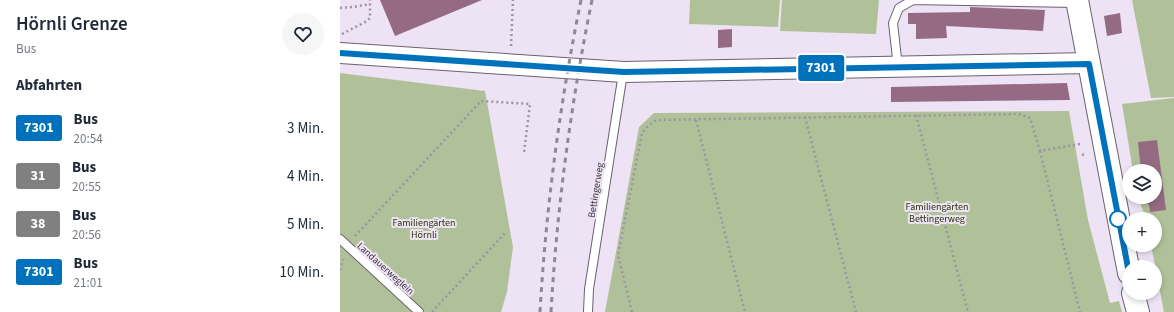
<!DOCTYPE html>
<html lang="de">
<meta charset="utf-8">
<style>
:root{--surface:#fff;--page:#f6f6f7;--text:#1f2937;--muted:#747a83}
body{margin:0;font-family:"Source Sans 3",sans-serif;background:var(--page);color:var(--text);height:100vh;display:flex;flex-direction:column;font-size:15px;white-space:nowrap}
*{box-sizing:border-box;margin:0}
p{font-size:13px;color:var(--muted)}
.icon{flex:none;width:22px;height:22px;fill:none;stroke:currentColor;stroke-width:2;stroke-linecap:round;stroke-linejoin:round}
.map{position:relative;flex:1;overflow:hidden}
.drawer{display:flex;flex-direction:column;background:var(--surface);width:340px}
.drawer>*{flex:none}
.badge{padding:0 8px;border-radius:3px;font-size:14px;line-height:26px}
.fabs{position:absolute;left:782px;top:164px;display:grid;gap:8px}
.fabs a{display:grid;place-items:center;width:40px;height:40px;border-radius:50%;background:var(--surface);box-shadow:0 2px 6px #0003;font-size:20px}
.map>.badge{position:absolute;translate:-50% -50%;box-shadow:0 0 0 2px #fff}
h2{padding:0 16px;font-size:15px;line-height:36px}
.round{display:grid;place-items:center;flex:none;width:42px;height:42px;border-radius:21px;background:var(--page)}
.headline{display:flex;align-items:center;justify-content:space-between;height:68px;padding:0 16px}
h1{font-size:19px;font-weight:600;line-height:30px}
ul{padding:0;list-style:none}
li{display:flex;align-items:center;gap:12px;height:48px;padding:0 16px}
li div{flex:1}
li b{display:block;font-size:15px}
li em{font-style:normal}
li .badge{min-width:44px;font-weight:700;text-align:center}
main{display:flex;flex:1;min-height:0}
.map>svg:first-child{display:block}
.green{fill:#b0c19a}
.building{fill:#946b82}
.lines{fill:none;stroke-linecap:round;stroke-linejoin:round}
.service-casing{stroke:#6a6170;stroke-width:10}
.tertiary-casing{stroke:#6a6170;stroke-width:22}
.secondary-casing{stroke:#6a6170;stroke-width:24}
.path{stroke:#9c94a1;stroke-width:2.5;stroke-dasharray:2 3;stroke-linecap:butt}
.service{stroke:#fff;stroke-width:8}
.tertiary{stroke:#fff;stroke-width:20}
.secondary{stroke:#fff;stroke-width:22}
.rail{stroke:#8f8894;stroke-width:3;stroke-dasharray:5 5;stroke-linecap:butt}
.line-casing{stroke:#fff;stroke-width:9}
.line{stroke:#0072bc;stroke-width:6}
.stop-dot{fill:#fff;stroke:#0072bc;stroke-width:2}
.labels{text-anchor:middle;stroke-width:4;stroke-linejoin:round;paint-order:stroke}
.street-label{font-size:10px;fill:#3a363d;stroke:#eee3f4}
.park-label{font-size:10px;fill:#263605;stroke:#eee3f4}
</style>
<main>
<section class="drawer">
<div class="headline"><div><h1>Hörnli Grenze</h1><p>Bus</p></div><a class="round"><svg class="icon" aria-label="heart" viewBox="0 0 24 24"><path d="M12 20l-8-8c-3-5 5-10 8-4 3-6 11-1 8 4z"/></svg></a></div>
<h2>Abfahrten</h2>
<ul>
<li><span class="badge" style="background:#0072bc;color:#fff">7301</span><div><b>Bus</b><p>20:54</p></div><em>3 Min.</em></li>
<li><span class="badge" style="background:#808080;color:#fff">31</span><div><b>Bus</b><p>20:55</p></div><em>4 Min.</em></li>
<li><span class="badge" style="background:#808080;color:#fff">38</span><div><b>Bus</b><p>20:56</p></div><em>5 Min.</em></li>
<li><span class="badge" style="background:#0072bc;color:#fff">7301</span><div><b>Bus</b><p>21:01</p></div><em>10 Min.</em></li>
</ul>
</section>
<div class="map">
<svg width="834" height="312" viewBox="0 0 834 312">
<rect width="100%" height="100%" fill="#eee3f4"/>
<path class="green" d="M 350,0 L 440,0 L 438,27 L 349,24 Z
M 442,0 L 539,0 L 536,34 L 440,31 Z
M 792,0 L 834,0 L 834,97 L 811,98 Z
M 0,73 L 145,91 L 173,247 L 167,292 L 161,312 L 0,312 Z
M 834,98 L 834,312 L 824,312 L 811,245 L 815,245 L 815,219 L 806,219 L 798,197 L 815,197 L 815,171 L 793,171 L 782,104 Z
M 729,111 L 748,220 L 770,303 L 779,301 L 782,312 L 265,312 L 299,127 L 314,113 Z"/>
<path class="building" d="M 40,0 L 142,0 L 55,36 Z
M 630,7 L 705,10 L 703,31 L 606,26 L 607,38 L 576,39 L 576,24 L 568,24 L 568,13 L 630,12 Z
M 780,13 L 782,33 L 767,36 L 764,16 Z
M 392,29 L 392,47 L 378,48 L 378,30 Z
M 727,83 L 730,100 L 551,102 L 551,87 Z
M 817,140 L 826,210 L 810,212 L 809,205 L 805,202 L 804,197 L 815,197 L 815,171 L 801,171 L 798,142 Z"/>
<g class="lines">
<g class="service-casing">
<path id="service" d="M 558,67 L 553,23 L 559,8 L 573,0 L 737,3
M 0,239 L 79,312
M 248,312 L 249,289 L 283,73"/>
</g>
<g class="tertiary-casing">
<path id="tertiary" d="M 0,53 L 284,72 L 749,63"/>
</g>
<g class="secondary-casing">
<path id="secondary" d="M 737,0 L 789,273
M 793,293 L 798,312"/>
</g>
<path class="path" d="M 0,8 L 13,7 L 30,4
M 2,34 L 27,21 L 30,18 L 30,0
M 171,46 L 173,0
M 576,115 L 628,312
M 465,117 L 516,312
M 356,120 L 405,312
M 700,151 L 740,312
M 742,155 L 746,154
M 15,236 L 141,101 L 190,104 L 184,153
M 0,270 L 3,259
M 92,312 L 165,233
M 292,312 L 278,255 L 302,133 L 308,126 L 316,120 L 679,114 L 690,118 L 700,151 L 740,144"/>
<use href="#service" class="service"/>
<use href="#tertiary" class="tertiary"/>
<use href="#secondary" class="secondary"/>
<path class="rail" d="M 200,312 C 206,207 220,103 241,0
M 211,312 C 217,207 231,103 252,0"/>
</g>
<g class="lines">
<g class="line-casing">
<path id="line" d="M 0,53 L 284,72 L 749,64 L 789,273"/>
</g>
<use href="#line" class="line"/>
</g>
<circle class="stop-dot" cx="778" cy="219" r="8"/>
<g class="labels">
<g class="street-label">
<text transform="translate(255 190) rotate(-81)" y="4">Bettingerweg</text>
<text transform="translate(46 268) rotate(42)" y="4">Landauerweglein</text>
</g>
<g class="park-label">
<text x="597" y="210">Familiengärten<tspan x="597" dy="12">Bettingerweg</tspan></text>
<text x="84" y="226">Familiengärten<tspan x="84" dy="12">Hörnli</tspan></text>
</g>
</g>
</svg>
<div class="fabs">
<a><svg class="icon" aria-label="layers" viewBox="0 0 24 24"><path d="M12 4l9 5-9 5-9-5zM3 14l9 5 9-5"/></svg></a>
<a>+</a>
<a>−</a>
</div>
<b class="badge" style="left:481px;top:68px;background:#0072bc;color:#fff">7301</b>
</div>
</main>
